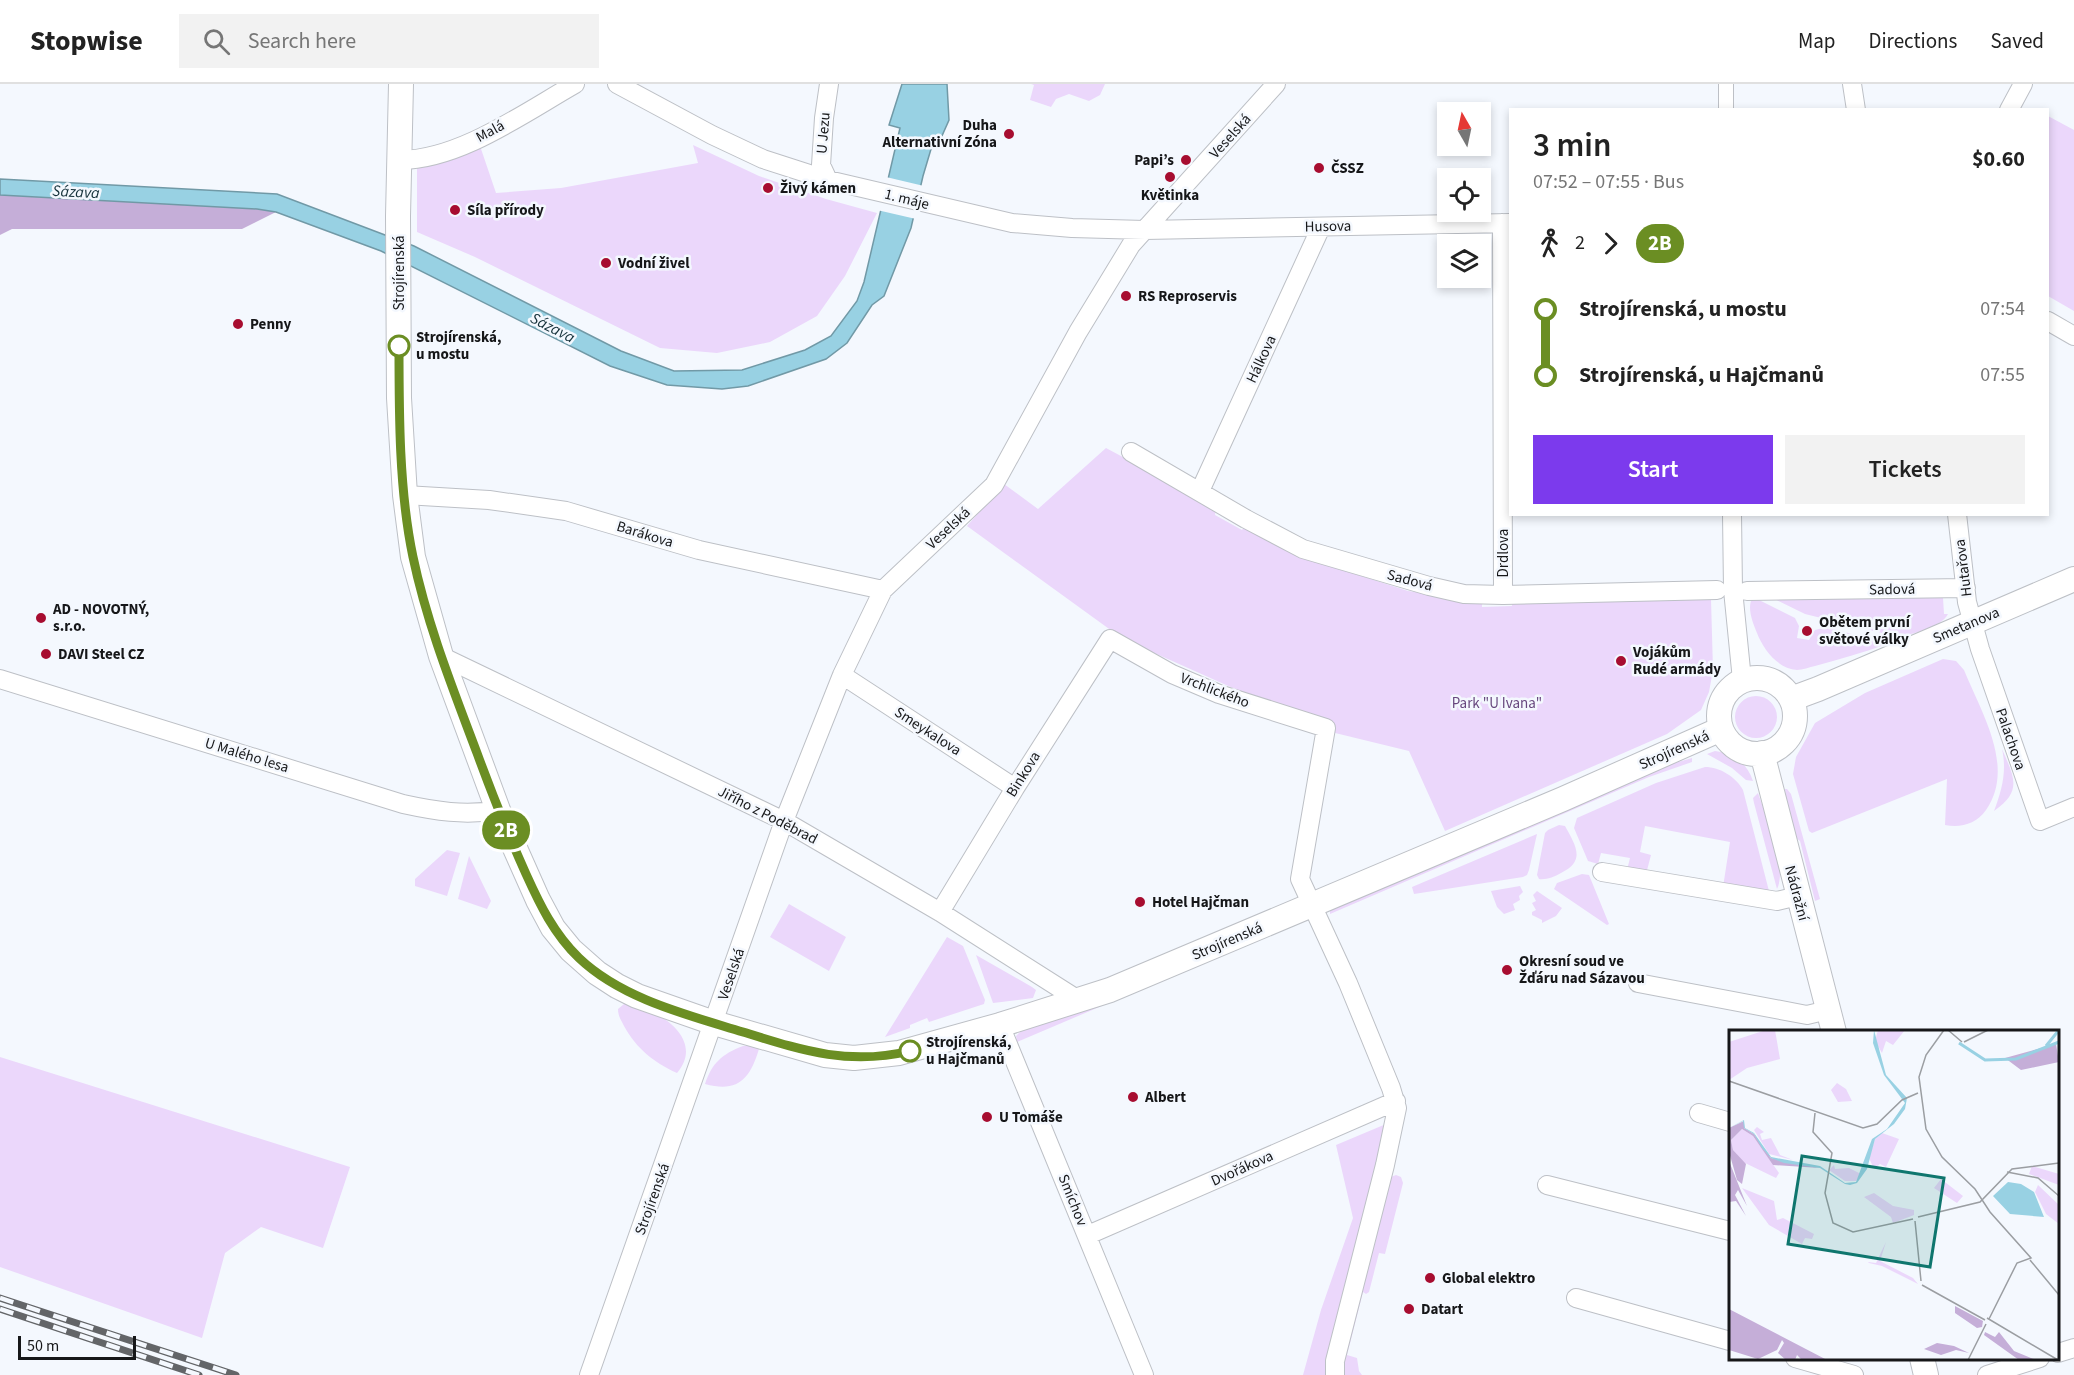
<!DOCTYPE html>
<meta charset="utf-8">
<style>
:root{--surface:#fff;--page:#f2f2f2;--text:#222;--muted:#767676;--line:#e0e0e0;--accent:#7c3aed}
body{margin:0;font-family:"Source Sans 3",sans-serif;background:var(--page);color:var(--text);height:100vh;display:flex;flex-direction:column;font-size:22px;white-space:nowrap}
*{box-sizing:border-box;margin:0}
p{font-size:20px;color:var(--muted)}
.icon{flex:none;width:33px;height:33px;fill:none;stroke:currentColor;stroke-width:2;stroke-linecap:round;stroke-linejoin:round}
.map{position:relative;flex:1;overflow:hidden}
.sheet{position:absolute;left:1509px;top:24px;width:540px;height:408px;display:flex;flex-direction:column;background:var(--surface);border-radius:0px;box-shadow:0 3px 9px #0003}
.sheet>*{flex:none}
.badge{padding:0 12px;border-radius:20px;font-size:21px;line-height:39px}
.needle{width:39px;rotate:351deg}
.tools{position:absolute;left:1437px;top:18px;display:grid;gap:12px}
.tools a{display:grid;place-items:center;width:54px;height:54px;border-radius:0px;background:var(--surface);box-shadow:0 3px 9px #0003;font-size:30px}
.scale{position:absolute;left:18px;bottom:15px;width:118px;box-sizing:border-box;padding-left:6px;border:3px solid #161719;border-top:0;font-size:16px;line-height:21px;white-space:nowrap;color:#161719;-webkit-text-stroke:4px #f4f8fe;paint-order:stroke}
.map>.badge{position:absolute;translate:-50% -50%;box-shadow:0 0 0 3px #fff}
.legs{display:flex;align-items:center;gap:9px;height:66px;padding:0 24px;font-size:20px}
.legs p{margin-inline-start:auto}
.summary{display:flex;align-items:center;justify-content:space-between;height:102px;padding:0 24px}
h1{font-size:33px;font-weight:600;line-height:45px}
.primary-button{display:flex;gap:12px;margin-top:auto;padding:12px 24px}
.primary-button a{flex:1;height:69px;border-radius:0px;background:var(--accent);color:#fff;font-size:24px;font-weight:600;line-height:69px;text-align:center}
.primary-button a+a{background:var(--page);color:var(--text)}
ul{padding:0 24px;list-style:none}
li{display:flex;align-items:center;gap:21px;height:66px;font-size:22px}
li i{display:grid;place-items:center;width:9px;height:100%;margin:0 8px;background:currentColor}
li i::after{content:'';width:15px;height:15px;margin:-8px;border:4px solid;border-radius:50%;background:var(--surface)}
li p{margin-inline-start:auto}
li:first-child i{background:linear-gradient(#0000 50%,currentColor 0)}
li:last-child i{background:linear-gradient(currentColor 50%,#0000 0)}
header{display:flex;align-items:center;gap:36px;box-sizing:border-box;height:84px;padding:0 30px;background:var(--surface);border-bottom:2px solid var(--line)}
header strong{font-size:28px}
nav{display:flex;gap:33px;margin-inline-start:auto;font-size:21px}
.search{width:420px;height:54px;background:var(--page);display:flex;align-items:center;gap:15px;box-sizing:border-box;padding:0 21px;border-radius:0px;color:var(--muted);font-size:22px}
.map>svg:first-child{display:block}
.green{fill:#ebd7fb}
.forest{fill:#c5aed8}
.water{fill:#98d1e3;stroke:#7199a6;stroke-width:1.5}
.pier{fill:#f4f8fe}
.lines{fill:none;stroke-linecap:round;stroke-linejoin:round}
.pedestrian-casing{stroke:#bdc0c6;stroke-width:16}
.minor-casing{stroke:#bdc0c6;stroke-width:20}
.tertiary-casing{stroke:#bdc0c6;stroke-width:26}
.pedestrian{stroke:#fff;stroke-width:14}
.minor{stroke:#fff;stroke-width:18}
.tertiary{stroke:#fff;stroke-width:24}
.rail-casing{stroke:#636568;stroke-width:7}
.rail{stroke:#f4f8fe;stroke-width:4.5;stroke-dasharray:14;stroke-linecap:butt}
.line-1-casing{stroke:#fff;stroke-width:14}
.line-1{stroke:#6b8e23;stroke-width:9}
.poi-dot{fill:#a70d30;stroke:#f4f8fe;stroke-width:2}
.stop-1-dot{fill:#fff;stroke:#6b8e23;stroke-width:3}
.labels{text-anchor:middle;stroke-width:5;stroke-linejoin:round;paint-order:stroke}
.poi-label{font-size:15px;font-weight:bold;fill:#161719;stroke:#f4f8fe;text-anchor:start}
.street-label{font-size:15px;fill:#161719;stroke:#f4f8fe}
.stop-label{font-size:15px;font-weight:bold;fill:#161719;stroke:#f4f8fe;text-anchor:start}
.park-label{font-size:15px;fill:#67477e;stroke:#f4f8fe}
.water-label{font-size:16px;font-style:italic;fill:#143039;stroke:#f4f8fe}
.inset-river{fill:none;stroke:#98d1e3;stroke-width:3}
.inset-road{fill:none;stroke:#9b9ea2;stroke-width:1.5}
.view{fill:#0f766e;fill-opacity:0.15;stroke:#0f766e;stroke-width:3}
.inset-edge{fill:none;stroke:#161719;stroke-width:3}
</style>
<header>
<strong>Stopwise</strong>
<div class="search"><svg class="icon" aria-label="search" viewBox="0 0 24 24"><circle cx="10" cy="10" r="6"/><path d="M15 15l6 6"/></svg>Search here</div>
<nav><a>Map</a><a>Directions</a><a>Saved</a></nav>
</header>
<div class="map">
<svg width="2074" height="1291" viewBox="0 0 2074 1291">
<rect width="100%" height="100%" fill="#f4f8fe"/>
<path class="green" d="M 1031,0 L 1105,0 L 1100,11 L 1089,17 L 1069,10 L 1056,15 L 1051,23 L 1030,16 L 1034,1 Z
M 2048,32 L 2074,46 L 2074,227 L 2048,212 Z
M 479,59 L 496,109 L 561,104 L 698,79 L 693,61 L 759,92 L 826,115 L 877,129 L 845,192 L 817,232 L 770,258 L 717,269 L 660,264 L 475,173 L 417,148 L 417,80 Z
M 1106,364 L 1216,423 L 1215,431 L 1242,446 L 1245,442 L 1315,477 L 1408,507 L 1482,517 L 1482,523 L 1512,522 L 1512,517 L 1607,514 L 1711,515 L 1713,586 L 1709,608 L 1701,626 L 1667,650 L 1445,747 L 1409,667 L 1331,648 L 1123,555 L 967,442 L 1004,400 L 1038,425 Z
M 1764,510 L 1945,512 L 1943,514 L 1944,530 L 1948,530 C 1942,543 1907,553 1894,552 L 1805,530 Z
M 1753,513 L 1795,534 L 1799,542 L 1797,554 L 1809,556 L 1815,546 L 1827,543 L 1887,560 C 1863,569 1839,575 1815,582 C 1810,583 1802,586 1797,586 C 1778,585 1763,565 1757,549 C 1753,539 1746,523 1753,513 Z
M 1943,575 L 1956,577 L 1964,586 C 1981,628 2016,683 1986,726 C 1976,740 1961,744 1945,741 L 1947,695 L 1812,749 L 1809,747 L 1793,690 L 1796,673 L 1815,639 L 1865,609 Z
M1735 633a21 21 0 1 1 42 0a21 21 0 1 1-42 0Z
M 2002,665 C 2014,693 2023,707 1994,727 C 2002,706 2007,687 2002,665 Z
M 1715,667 C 1734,670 1747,679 1753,697 L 1746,696 L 1732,684 L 1707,670 Z
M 1692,674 L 1692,678 L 1649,693 L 1330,830 L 1330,825 L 1647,687 Z
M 1705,683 C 1720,683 1736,693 1743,706 L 1770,811 L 1723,803 L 1730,758 L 1645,742 L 1640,768 L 1651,771 L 1646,790 L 1627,786 L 1630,774 L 1601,769 L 1598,780 L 1588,777 L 1574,744 L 1577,734 L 1656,699 Z
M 1785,705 L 1787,705 L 1791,710 L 1820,815 L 1815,817 L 1800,757 C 1786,747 1786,721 1785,705 Z
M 1758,709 C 1766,733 1788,782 1777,805 L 1754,719 L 1753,714 Z
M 1559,741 L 1565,742 C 1576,762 1586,777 1561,789 C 1554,793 1546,796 1539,795 L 1537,791 L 1545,749 L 1548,746 Z
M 1537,750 L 1529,786 L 1527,791 L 1523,793 L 1414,810 L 1412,803 Z
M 447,766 L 460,769 L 447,812 L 415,802 L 415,795 Z
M 469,772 L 491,817 L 487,825 L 458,815 Z
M 1582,790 L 1589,791 L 1609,840 L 1607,841 L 1554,805 L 1557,799 Z
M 1520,802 L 1523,808 L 1519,812 L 1520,816 L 1513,820 L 1515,826 L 1504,830 L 1497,823 L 1491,807 Z
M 1537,807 L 1562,824 L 1556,832 L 1542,839 L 1542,836 L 1532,831 L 1532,828 L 1536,826 L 1532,819 L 1536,817 L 1533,811 Z
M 789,820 L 846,853 L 829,887 L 770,853 Z
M 947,853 L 963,862 L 985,916 L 984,920 L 929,938 L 927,934 L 910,941 L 910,944 L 885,953 Z
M 976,871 L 1032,903 L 1036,906 L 1033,914 L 993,919 Z
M 1111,918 L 1017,958 L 1016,952 L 1023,945 Z
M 624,920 C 655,922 707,954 677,989 C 653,978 637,965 624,942 C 621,936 618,932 618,925 Z
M 743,962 L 756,962 L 759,965 C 750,995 738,1009 705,1000 C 712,979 722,970 743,962 Z
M 0,973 L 350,1083 L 323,1164 L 261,1143 L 225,1169 L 202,1254 L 0,1183 Z
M 1386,1040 L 1328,1266 L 1326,1283 L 1327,1291 L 1303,1291 L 1321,1226 L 1353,1134 L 1336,1061 Z
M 1396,1091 L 1401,1093 L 1403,1099 L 1385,1170 L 1379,1169 L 1369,1208 L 1366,1210 L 1363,1208 L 1347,1271 L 1357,1274 L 1359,1287 L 1362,1291 L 1343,1291 L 1341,1281 L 1391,1093 Z"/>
<path class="forest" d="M 0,111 L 257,125 L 276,128 L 242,145 L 12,145 L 0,151 Z"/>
<path class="water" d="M 902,0 L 947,0 L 949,36 L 941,54 L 934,55 L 923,92 L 911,144 L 884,212 L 872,221 L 847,259 L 826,275 L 748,302 L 722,305 L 667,301 L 610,282 L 381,167 L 276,128 L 257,125 L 0,111 L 0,95 L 277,110 L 414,162 L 621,267 L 674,287 L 742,286 L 805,266 L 831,252 L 857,217 L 864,198 L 900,44 L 889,41 Z"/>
<path class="pier" d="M 886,93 L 924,102 L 916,135 L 877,126 Z"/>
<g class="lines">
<g class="pedestrian-casing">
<path id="pedestrian" d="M 1726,0 L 1726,26"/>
</g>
<g class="minor-casing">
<path id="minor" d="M 617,0 L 712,51 L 763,75 L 828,96 L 1012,139 L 1072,144 L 1145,146 L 1510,139
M 1852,0 L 1856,26
M 2009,26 L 2023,0
M 400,76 C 459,76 524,29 575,0
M 828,96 L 821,81 L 824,34 L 829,0
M 1502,139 L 1503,511
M 2048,237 L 2074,252
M 1131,368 L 1246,435 L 1303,465 L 1429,502 L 1464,510 L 1503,511 L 1717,506
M 1200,407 L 1321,143
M 405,411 L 489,416 L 566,427 L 699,466 L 883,506
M 1732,430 L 1733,506 L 1742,596
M 1957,430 L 1967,518 L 1980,565 L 2040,737 L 2074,723
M 1747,507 L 1966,504
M 441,572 L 784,737 L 940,828 L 1080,917
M 842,591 L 1015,704
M 0,595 L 403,720 C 435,727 465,732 498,726
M 1602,788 L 1777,817 L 1798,812
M 940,828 L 1015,704 L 1110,555 L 1172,590 L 1219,610 L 1326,644 L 1300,795 L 1348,899 L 1391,1004 L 1397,1024 L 1385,1081 L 1335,1277 L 1335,1291
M 1638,899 L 1807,931 L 1828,926
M 1000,941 L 1144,1291
M 1699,1029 L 1730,1038
M 1547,1101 L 1730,1147
M 1088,1151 L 1396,1017
M 1576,1214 L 1730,1257
M 2058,1269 L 2074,1264
M 1795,1274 L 1854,1291
M 589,1291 L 784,737 L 842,591 L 883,506 L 994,401 L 1078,248 L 1131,161 L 1276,0
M 1987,1291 L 2040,1274"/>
</g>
<g class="tertiary-casing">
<path id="tertiary" d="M 401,0 L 398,132 L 399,314 L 405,411 L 413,473 L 441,572 L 498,726 L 538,816 L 553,844 L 571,866 L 597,889 L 617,902 L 637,912 L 714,939 L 825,971 L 854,974 L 899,969 L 1000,941 L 1110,906 L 1563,715 L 1721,645
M1719 632a38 38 0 1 1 76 0a38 38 0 1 1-76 0Z
M 1791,615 L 1818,605 L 2074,495
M 1762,669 L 1834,948
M 1922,1274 L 1926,1291"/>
</g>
<use href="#pedestrian" class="pedestrian"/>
<use href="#minor" class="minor"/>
<use href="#tertiary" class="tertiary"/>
<g class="rail-casing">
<path id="rail" d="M 0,1214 L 236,1291
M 0,1225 L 199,1291"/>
</g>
<use href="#rail" class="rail"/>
</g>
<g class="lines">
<g class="line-1-casing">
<path id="line-1" d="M 399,262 C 399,329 399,407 413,473 C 427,540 453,605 477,669 C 492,710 508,750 526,790 C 540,821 554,850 579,874 C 622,915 688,931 743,948 C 801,966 848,982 910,967"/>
</g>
<use href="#line-1" class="line-1"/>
</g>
<g class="poi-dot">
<circle cx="1009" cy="50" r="6"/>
<circle cx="1186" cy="76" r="6"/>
<circle cx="1319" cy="84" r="6"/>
<circle cx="1170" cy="93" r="6"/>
<circle cx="768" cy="104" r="6"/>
<circle cx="455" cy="126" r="6"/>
<circle cx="606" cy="179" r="6"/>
<circle cx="1126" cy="212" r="6"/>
<circle cx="238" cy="240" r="6"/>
<circle cx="41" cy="534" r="6"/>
<circle cx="1807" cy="547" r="6"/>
<circle cx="46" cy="570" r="6"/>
<circle cx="1621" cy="577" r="6"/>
<circle cx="1140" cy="818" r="6"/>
<circle cx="1507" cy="886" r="6"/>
<circle cx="1133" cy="1013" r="6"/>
<circle cx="987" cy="1033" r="6"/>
<circle cx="1430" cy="1194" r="6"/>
<circle cx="1409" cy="1225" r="6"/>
</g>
<g class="stop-1-dot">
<circle cx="399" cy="262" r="10"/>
<circle cx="910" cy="967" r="10"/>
</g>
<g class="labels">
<g class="poi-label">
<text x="997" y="46" text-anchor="end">Duha<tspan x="997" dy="17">Alternativní Zóna</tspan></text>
<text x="1174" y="81" text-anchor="end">Papi’s</text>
<text x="1331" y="89">ČSSZ</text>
<text x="780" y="109">Živý kámen</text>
<text x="1170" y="116" text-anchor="middle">Květinka</text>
<text x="467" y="131">Síla přírody</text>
<text x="618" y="184">Vodní živel</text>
<text x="1138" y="217">RS Reproservis</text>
<text x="250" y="245">Penny</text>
<text x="53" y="530">AD - NOVOTNÝ,<tspan x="53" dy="17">s.r.o.</tspan></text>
<text x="1819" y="543">Obětem první<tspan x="1819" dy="17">světové války</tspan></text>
<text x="1633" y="573">Vojákům<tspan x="1633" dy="17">Rudé armády</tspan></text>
<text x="58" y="575">DAVI Steel CZ</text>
<text x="1152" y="823">Hotel Hajčman</text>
<text x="1519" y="882">Okresní soud ve<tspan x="1519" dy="17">Žďáru nad Sázavou</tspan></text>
<text x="1145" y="1018">Albert</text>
<text x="999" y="1038">U Tomáše</text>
<text x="1442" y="1199">Global elektro</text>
<text x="1421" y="1230">Datart</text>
</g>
<g class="street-label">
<text transform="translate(490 47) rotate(-28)" y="5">Malá</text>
<text transform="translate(823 49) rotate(-85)" y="5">U Jezu</text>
<text transform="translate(1230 52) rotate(-48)" y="5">Veselská</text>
<text transform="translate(907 115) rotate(14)" y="5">1. máje</text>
<text transform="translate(1328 142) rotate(-1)" y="5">Husova</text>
<text transform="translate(399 189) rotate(-90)" y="5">Strojírenská</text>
<text transform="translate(1261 275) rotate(-65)" y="5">Hálkova</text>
<text transform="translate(948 444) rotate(-43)" y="5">Veselská</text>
<text transform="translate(645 450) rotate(17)" y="5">Barákova</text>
<text transform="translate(1503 469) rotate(-90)" y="5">Drdlova</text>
<text transform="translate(1963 484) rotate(-97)" y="5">Hutařova</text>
<text transform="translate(1410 496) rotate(15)" y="5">Sadová</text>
<text transform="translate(1892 505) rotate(-1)" y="5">Sadová</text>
<text transform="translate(1966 541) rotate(-23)" y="5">Smetanova</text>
<text transform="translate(1215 606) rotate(21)" y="5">Vrchlického</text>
<text transform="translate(928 647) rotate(33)" y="5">Smeykalova</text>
<text transform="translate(2011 655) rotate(71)" y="5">Palachova</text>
<text transform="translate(1674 666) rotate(-24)" y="5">Strojírenská</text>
<text transform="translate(247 671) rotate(17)" y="5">U Malého lesa</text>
<text transform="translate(1023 690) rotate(-58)" y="5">Binkova</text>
<text transform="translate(768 731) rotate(27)" y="5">Jiřího z Poděbrad</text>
<text transform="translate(1797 809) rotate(75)" y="5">Nádražní</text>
<text transform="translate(1227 857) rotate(-23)" y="5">Strojírenská</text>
<text transform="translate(731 890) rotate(-71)" y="5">Veselská</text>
<text transform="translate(1242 1084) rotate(-24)" y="5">Dvořákova</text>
<text transform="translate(652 1115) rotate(-70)" y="5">Strojírenská</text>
<text transform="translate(1073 1116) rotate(68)" y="5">Smíchov</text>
</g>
<g class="stop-label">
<text x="416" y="258">Strojírenská,<tspan x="416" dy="17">u mostu</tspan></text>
<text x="926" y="963">Strojírenská,<tspan x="926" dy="17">u Hajčmanů</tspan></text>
</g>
<g class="park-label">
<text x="1497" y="624">Park "U Ivana"</text>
</g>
<g class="water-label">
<text transform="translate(76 107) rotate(3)" y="6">Sázava</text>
<text transform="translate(553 243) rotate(27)" y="6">Sázava</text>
</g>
</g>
<g transform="translate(1729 946)">
<rect width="330" height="330" fill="#f4f8fe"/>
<path d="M 37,0 L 46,0 L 51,29 L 18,38 L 0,50 L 0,12 ZM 149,0 L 176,0 L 164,15 L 157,11 L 153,23 L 146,11 ZM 108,53 L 117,59 L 123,71 L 109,72 L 102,60 ZM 28,97 L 35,102 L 31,104 L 33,110 L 42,108 L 51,125 L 64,130 L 40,124 L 25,100 ZM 13,99 L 24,106 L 50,143 L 47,148 L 14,132 L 4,120 L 2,110 ZM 153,103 L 170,109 L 157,137 L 151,134 L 145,139 L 140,128 L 146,109 ZM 105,135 L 106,139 L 120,138 L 132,144 L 127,151 L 116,151 L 100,140 ZM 303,136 L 330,144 L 330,155 L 300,144 ZM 212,149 L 234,166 L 228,173 L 205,158 ZM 309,155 L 330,175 L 330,194 L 317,184 L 306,162 ZM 13,158 L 45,171 L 48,190 L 54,188 L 85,204 L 83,209 L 76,208 L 73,214 L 40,195 ZM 145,163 L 164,176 L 185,180 L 185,185 L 164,193 L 162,187 L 135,167 ZM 157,212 L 151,231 L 184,248 L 189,254 L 153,236 L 140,233 L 139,232 L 147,233 Z" fill="#ebd7fb"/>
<path d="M 327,14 L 330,32 L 292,40 L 276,28 ZM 15,91 L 15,98 L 25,104 L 42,128 L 91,138 L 44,135 L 24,106 L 13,99 L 2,110 L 4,120 L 17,134 L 13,154 L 8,150 L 0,122 L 0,98 ZM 0,131 L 18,176 L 9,160 L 6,165 L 17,186 L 7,171 L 0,172 ZM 226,276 L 254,291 L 253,297 L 248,298 L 226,283 ZM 0,279 L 98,330 L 73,330 L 68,325 L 66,330 L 57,330 L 49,323 L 55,313 L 53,310 L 48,320 L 29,329 L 0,320 ZM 256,302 L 266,307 L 270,302 L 285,321 L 307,330 L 290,330 L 255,305 ZM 208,313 L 225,316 L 240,323 L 227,320 L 212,325 L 195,319 Z" fill="#c5aed8"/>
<path d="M 145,0 L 157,45 L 178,68 L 176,79 L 165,94 L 146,109 L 138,139 L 128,153 L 121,155 L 116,154 L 91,138 L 55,133 L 42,128 L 33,118 L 25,104 L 15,98 L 14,91 L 0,98 L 15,90 L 16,98 L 25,103 L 42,127 L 91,136 L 116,153 L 127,152 L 143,109 L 158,99 L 176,73 L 155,45 L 144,13 ZM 279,152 L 292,154 L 305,162 L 315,187 L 281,184 L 264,166 Z" fill="#98d1e3"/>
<path class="inset-river" d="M 230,13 L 256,30 L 287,29 L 330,12M 317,16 L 330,0"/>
<path class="inset-road" d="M 215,0 L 197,25 L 190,47 L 197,99 L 213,127 L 246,159 L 261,182 L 302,228 L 288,233 L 260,289M 219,0 L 233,12M 235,12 L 259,0M 0,51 L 134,98 L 148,94 L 173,70 L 189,63M 86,83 L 84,102 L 103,123 L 96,163 L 104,193 L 124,202 L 184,189M 278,142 L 309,148 L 330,166M 189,187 L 251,172 L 283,139 L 330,133M 186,191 L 192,251M 301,230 L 330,265M 193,255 L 256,290M 258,288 L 329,330M 239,330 L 257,294"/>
<path class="view" d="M 73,126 L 215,148 L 201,237 L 59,214 Z"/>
<rect width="330" height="330" class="inset-edge"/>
</g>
</svg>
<div class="tools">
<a><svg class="needle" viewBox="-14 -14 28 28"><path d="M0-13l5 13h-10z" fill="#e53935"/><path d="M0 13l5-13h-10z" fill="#767676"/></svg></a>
<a><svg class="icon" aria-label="locate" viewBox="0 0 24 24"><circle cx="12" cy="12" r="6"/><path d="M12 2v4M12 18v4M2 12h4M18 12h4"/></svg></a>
<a><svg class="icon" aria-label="layers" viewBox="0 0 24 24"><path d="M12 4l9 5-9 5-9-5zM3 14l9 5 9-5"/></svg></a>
</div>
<div class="scale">50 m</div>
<b class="badge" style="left:506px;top:746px;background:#6b8e23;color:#fff">2B</b>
<section class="sheet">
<div class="summary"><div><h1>3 min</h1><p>07:52 – 07:55 · Bus</p></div><b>$0.60</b></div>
<div class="legs"><svg class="icon" aria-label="walk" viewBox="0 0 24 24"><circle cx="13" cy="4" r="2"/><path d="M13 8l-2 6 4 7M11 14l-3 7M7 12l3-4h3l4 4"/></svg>2<svg class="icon" aria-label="forward" viewBox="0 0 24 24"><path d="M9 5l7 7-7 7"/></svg><b class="badge" style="background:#6b8e23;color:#fff">2B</b></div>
<ul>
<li><i style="color:#6b8e23"></i><b>Strojírenská, u mostu</b><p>07:54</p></li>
<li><i style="color:#6b8e23"></i><b>Strojírenská, u Hajčmanů</b><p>07:55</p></li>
</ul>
<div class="primary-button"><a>Start</a><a>Tickets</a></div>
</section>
</div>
